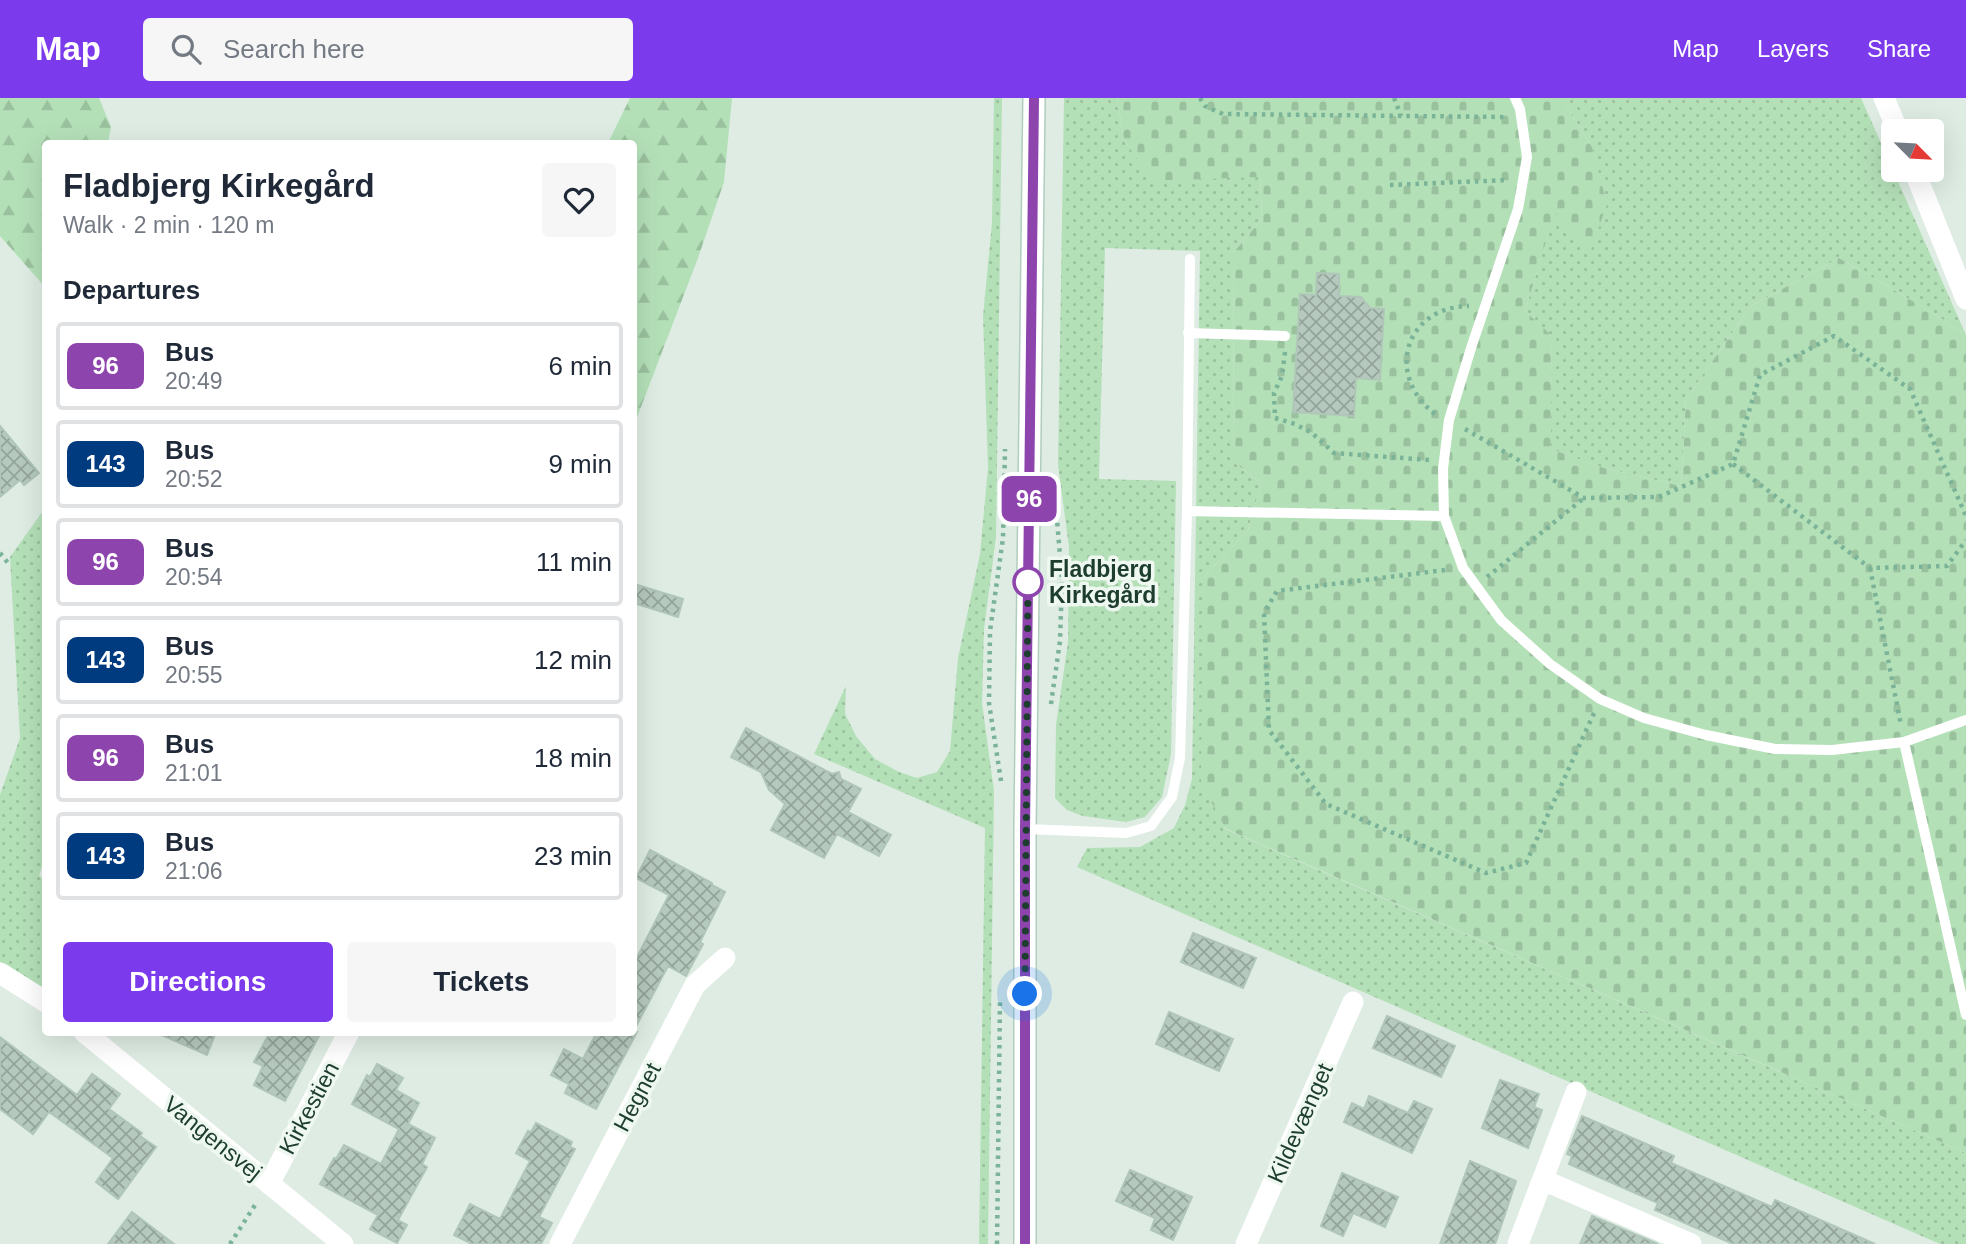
<!DOCTYPE html>
<meta charset="utf-8">
<style>
:root{--surface:#fff;--page:#f6f6f7;--text:#1f2937;--muted:#747a83;--line:#e0e1e3;--accent:#7c3aed}
body{margin:0;font-family:Arial,sans-serif;background:var(--page);color:var(--text);height:100vh;display:flex;flex-direction:column;font-size:26px;white-space:nowrap}
*{box-sizing:border-box;margin:0}
p{font-size:23px;color:var(--muted)}
.icon{flex:none;width:38px;height:38px;fill:none;stroke:currentColor;stroke-width:2;stroke-linecap:round;stroke-linejoin:round}
.map{position:relative;flex:1;overflow:hidden}
.drawer{position:absolute;left:42px;top:42px;width:595px;height:896px;display:flex;flex-direction:column;background:var(--surface);border-radius:7px;box-shadow:0 7px 28px #0002}
.drawer>*{flex:none}
.badge{padding:0 14px;border-radius:10px;font-size:24px;line-height:46px}
.needle{width:46px;rotate:114deg}
.tools{position:absolute;left:1881px;top:21px;display:grid;gap:14px}
.tools a{display:grid;place-items:center;width:63px;height:63px;border-radius:7px;background:var(--surface);box-shadow:0 7px 28px #0002;font-size:35px}
.you{position:absolute;width:35px;height:35px;margin:-18px;border:5px solid #fff;border-radius:50%;background:#1a73e8;box-shadow:0 0 0 10px #1a73e833}
.map>.badge{position:absolute;translate:-50% -50%;box-shadow:0 0 0 4px #fff}
h2{padding:0 21px;font-size:26px;line-height:63px}
.round{display:grid;place-items:center;flex:none;width:74px;height:74px;border-radius:7px;background:var(--page)}
.overview{display:flex;align-items:center;justify-content:space-between;height:119px;padding:0 21px}
h1{font-size:33px;font-weight:600;line-height:52px}
.button{display:flex;gap:14px;margin-top:auto;padding:14px 21px}
.button a{flex:1;height:80px;border-radius:7px;background:var(--accent);color:#fff;font-size:28px;font-weight:600;line-height:80px;text-align:center}
.button a+a{background:var(--page);color:var(--text)}
ul{padding:0;list-style:none}
li{display:flex;align-items:center;gap:21px;height:88px;margin:0 14px 10px;padding:0 7px;border:4px solid var(--line);border-radius:7px}
li div{flex:1}
li b{display:block;font-size:26px}
li em{font-style:normal}
li .badge{min-width:77px;font-weight:700;text-align:center}
header{display:flex;align-items:center;gap:42px;box-sizing:border-box;height:98px;padding:0 35px;background:var(--accent);color:#fff}
header strong{font-size:33px}
nav{display:flex;gap:38px;margin-inline-start:auto;font-size:24px}
.search{width:490px;height:63px;background:var(--page);display:flex;align-items:center;gap:18px;box-sizing:border-box;padding:0 24px;border-radius:7px;color:var(--muted);font-size:26px}
.map>svg:first-child{display:block}
.grass{fill:url(#grass-dots)}
.forest{fill:url(#forest-firs)}
.cemetery{fill:url(#cemetery-stones)}
.building{fill:url(#building-cross-hatch);stroke:#b0c6b9;stroke-width:2}
.lines{fill:none;stroke-linecap:round;stroke-linejoin:round}
.secondary-casing{stroke:#b0cdbd;stroke-width:24}
.path{stroke:#7ab397;stroke-width:4.5;stroke-dasharray:3.5 5;stroke-linecap:butt}
.lane{stroke:#fff;stroke-width:10}
.street{stroke:#fff;stroke-width:21}
.secondary{stroke:#fff;stroke-width:21}
.line-casing{stroke:#fff;stroke-width:16}
.line{stroke:#8e44ad;stroke-width:10}
.walk{stroke:#1d3d2f;stroke-width:7;stroke-dasharray:0 12.6}
.stop-dot{fill:#fff;stroke:#8e44ad;stroke-width:3.5}
.labels{text-anchor:middle;stroke-width:7;stroke-linejoin:round;paint-order:stroke}
.stop-label{font-size:23px;font-weight:bold;fill:#1d3d2f;stroke:#eef8f1;text-anchor:start}
.street-label{font-size:23px;fill:#1d3d2f;stroke:#eef8f1}
</style>
<header>
<strong>Map</strong>
<div class="search"><svg class="icon" aria-label="search" viewBox="0 0 24 24"><circle cx="10" cy="10" r="6"/><path d="M15 15l6 6"/></svg>Search here</div>
<nav><a>Map</a><a>Layers</a><a>Share</a></nav>
</header>
<div class="map">
<svg width="1966" height="1146" viewBox="0 0 1966 1146">
<defs>
<pattern id="grass-dots" width="8" height="8" patternUnits="userSpaceOnUse" patternTransform="scale(1.75)"><rect width="8" height="8" fill="#b4e0b8"/><path d="M2 2h.1M6 6h.1" fill="none" stroke="#9ac19e" stroke-width="1.8" stroke-linecap="round"/></pattern>
<pattern id="forest-firs" width="22" height="20" patternUnits="userSpaceOnUse" patternTransform="scale(1.75)"><rect width="22" height="20" fill="#b4e0b8"/><path d="M5 1l3.5 6h-7zM16 11l3.5 6h-7z" fill="#9ac19e"/></pattern>
<pattern id="cemetery-stones" width="16" height="16" patternUnits="userSpaceOnUse" patternTransform="scale(1.75)"><rect width="16" height="16" fill="#b4e0b8"/><path d="M2 7V4a2 2 0 0 1 4 0v3zM10 15v-3a2 2 0 0 1 4 0v3z" fill="#9ac19e"/></pattern>
<pattern id="building-cross-hatch" width="8" height="8" patternUnits="userSpaceOnUse" patternTransform="scale(1.75)"><rect width="8" height="8" fill="#b6c9be"/><path d="M0 0l8 8M0 8l8-8" fill="none" stroke="#93a49b"/></pattern>
</defs>
<rect width="100%" height="100%" fill="#deece3"/>
<path class="grass" d="M 994,0 L 1002,0 L 996,439 L 984,531 L 982,605 L 994,693 L 988,1146 L 979,1146 L 985,730 L 814,656 L 846,588 L 845,616 L 856,638 L 875,661 L 899,674 L 917,680 L 937,674 L 950,653 L 958,560 L 980,456 L 988,370 L 983,218 L 992,125 Z
M 1064,0 L 1117,0 L 1124,42 L 1153,82 L 1260,78 L 1262,121 L 1234,154 L 1233,363 L 1261,386 L 1248,432 L 1203,480 L 1225,731 L 1966,1055 L 1966,1146 L 1940,1146 L 1077,769 L 1087,750 L 1140,749 L 1174,730 L 1185,707 L 1192,681 L 1200,153 L 1105,150 L 1099,381 L 1176,383 L 1171,656 L 1162,699 L 1145,719 L 1126,724 L 1083,718 L 1067,712 L 1055,700 L 1056,627 L 1068,544 L 1069,449 L 1058,367 Z
M 1561,0 L 1861,0 L 1966,237 L 1933,215 L 1839,160 L 1751,208 L 1686,301 L 1681,388 L 1604,370 L 1550,351 L 1552,239 L 1525,213 L 1555,113 L 1592,49 Z
M 45,410 L 46,755 L 39,778 L 45,782 L 45,893 L 0,864 L 0,697 L 20,640 L 10,459 Z"/>
<path class="forest" d="M 0,0 L 99,0 L 111,29 L 108,45 L 46,46 L 45,189 L 0,138 Z
M 630,0 L 732,0 L 724,84 L 698,160 L 634,327 L 634,46 L 608,45 Z"/>
<path class="cemetery" d="M 1117,0 L 1561,0 L 1592,49 L 1607,106 L 1590,155 L 1555,114 L 1525,213 L 1552,238 L 1551,351 L 1604,370 L 1681,388 L 1686,301 L 1751,208 L 1839,160 L 1933,215 L 1966,237 L 1966,1055 L 1226,731 L 1201,685 L 1203,480 L 1248,432 L 1261,386 L 1233,363 L 1234,154 L 1262,121 L 1260,79 L 1153,83 L 1124,42 Z"/>
<path class="building" d="M 1317,175 L 1339,176 L 1339,198 L 1361,199 L 1370,210 L 1384,211 L 1380,282 L 1356,280 L 1354,318 L 1293,314 L 1300,196 L 1316,197 Z
M 0,328 L 39,375 L 24,387 L 20,382 L 0,399 Z
M 634,486 L 683,501 L 678,519 L 634,505 Z
M 746,630 L 832,676 L 839,674 L 841,681 L 861,691 L 848,714 L 891,737 L 879,758 L 837,736 L 824,760 L 771,732 L 785,706 L 769,692 L 761,674 L 731,659 Z
M 650,752 L 712,785 L 712,787 L 725,794 L 700,844 L 703,846 L 686,878 L 668,868 L 634,932 L 634,865 L 669,797 L 636,780 Z
M 1193,835 L 1256,860 L 1243,890 L 1181,864 Z
M 1169,914 L 1233,941 L 1219,973 L 1156,946 Z
M 1387,918 L 1455,948 L 1441,979 L 1373,950 Z
M 155,934 L 216,934 L 207,957 Z
M 270,934 L 321,934 L 285,1003 L 254,987 L 263,968 L 254,964 Z
M 597,934 L 637,934 L 596,1011 L 565,995 L 569,986 L 551,977 L 564,951 L 583,961 Z
M 0,939 L 77,997 L 92,976 L 120,996 L 109,1011 L 142,1035 L 140,1038 L 156,1049 L 118,1101 L 96,1084 L 113,1060 L 49,1014 L 33,1036 L 0,1011 Z
M 377,966 L 403,980 L 396,992 L 419,1005 L 408,1026 L 435,1040 L 422,1066 L 427,1069 L 398,1122 L 407,1127 L 397,1145 L 370,1131 L 378,1117 L 320,1086 L 334,1060 L 336,1061 L 344,1047 L 381,1066 L 399,1031 L 352,1006 L 367,977 L 370,979 Z
M 1500,982 L 1539,996 L 1534,1009 L 1542,1012 L 1528,1050 L 1482,1030 Z
M 1369,998 L 1408,1015 L 1414,1003 L 1432,1011 L 1412,1055 L 1344,1024 L 1352,1005 L 1364,1011 Z
M 1582,1018 L 1674,1058 L 1671,1065 L 1772,1109 L 1775,1102 L 1875,1146 L 1733,1146 L 1701,1132 L 1655,1112 L 1658,1105 L 1569,1066 L 1572,1058 L 1567,1056 Z
M 536,1025 L 572,1044 L 570,1049 L 575,1051 L 539,1119 L 552,1125 L 541,1146 L 472,1146 L 454,1137 L 470,1106 L 500,1121 L 530,1063 L 516,1055 L 528,1033 L 531,1034 Z
M 1470,1063 L 1516,1083 L 1495,1146 L 1440,1146 Z
M 1130,1072 L 1192,1099 L 1173,1142 L 1151,1132 L 1155,1120 L 1116,1103 Z
M 1342,1075 L 1398,1099 L 1385,1129 L 1353,1115 L 1343,1138 L 1321,1128 Z
M 132,1114 L 174,1146 L 108,1146 Z
M 1592,1118 L 1658,1146 L 1580,1146 Z"/>
<g class="lines">
<g class="secondary-casing">
<path id="secondary" d="M 1025,1146 L 1025,731 L 1034,0"/>
</g>
<path class="path" d="M 1200,0 L 1205,8 L 1223,16 L 1505,19
M 1394,0 L 1401,18
M 1390,87 L 1508,82
M 1285,254 L 1282,278 L 1274,295 L 1275,320 L 1295,326 L 1312,335 L 1334,355 L 1429,362
M 1435,316 C 1385,278 1404,209 1469,208
M 1465,331 L 1584,400 L 1659,399 L 1733,366 L 1760,277 L 1834,238 L 1910,291 L 1966,418
M 1733,366 L 1870,470 L 1947,468 L 1966,442
M 0,455 L 8,465
M 1870,470 L 1901,627
M 1445,472 L 1277,493 L 1264,515 L 1269,632 L 1326,706 L 1486,775 L 1526,765 L 1594,615
M 1487,479 L 1584,400
M 1051,606 L 1060,543 L 1062,482 L 1054,385
M 1001,683 L 989,605 L 990,533 L 1003,440 L 1005,351
M 230,1146 L 257,1104
M 997,1146 L 1000,902"/>
<path class="lane" d="M 1515,0 L 1520,11 L 1527,59 L 1518,111 L 1472,247 L 1449,322 L 1443,371 L 1444,418 L 1463,470 L 1501,522 L 1550,566 L 1600,601 L 1644,620 L 1706,637 L 1775,651 L 1832,652 L 1904,644 L 1966,622
M 1188,235 L 1285,238
M 1187,413 L 1444,418
M 1904,644 L 1966,917
M 1025,731 L 1126,735 L 1151,728 L 1172,699 L 1180,660 L 1187,413 L 1190,161"/>
<path class="street" d="M 1884,0 L 1898,33
M 1914,72 L 1966,201
M 0,875 L 46,904
M 84,934 L 343,1146
M 1543,1082 L 1691,1146
M 269,1086 L 349,934
M 560,1146 L 695,887 L 725,860
M 1246,1146 L 1353,904
M 1518,1146 L 1576,994"/>
<use href="#secondary" class="secondary"/>
</g>
<g class="lines">
<g class="line-casing">
<path id="line" d="M 1025,1146 L 1025,731 L 1034,0"/>
</g>
<use href="#line" class="line"/>
<path class="walk" d="M 1025,896 L 1028,475 L 1028,484"/>
</g>
<circle class="stop-dot" cx="1028" cy="484" r="14"/>
<g class="labels">
<g class="stop-label">
<text x="1049" y="479">Fladbjerg<tspan x="1049" dy="26">Kirkegård</tspan></text>
</g>
<g class="street-label">
<text transform="translate(637 999) rotate(-62)" y="8">Hegnet</text>
<text transform="translate(309 1010) rotate(-62)" y="8">Kirkestien</text>
<text transform="translate(1300 1025) rotate(-66)" y="8">Kildevænget</text>
<text transform="translate(213 1040) rotate(39)" y="8">Vangensvej</text>
</g>
</g>
</svg>
<div class="tools">
<a><svg class="needle" viewBox="-14 -14 28 28"><path d="M0-13l5 13h-10z" fill="#e53935"/><path d="M0 13l5-13h-10z" fill="#747a83"/></svg></a>
</div>
<div class="you" style="left:1025px;top:896px"></div>
<b class="badge" style="left:1029px;top:401px;background:#8e44ad;color:#fff">96</b>
<section class="drawer">
<div class="overview"><div><h1>Fladbjerg Kirkegård</h1><p>Walk · 2 min · 120 m</p></div><a class="round"><svg class="icon" aria-label="heart" viewBox="0 0 24 24"><path d="M12 20l-8-8c-3-5 5-10 8-4 3-6 11-1 8 4z"/></svg></a></div>
<h2>Departures</h2>
<ul>
<li><span class="badge" style="background:#8e44ad;color:#fff">96</span><div><b>Bus</b><p>20:49</p></div><em>6 min</em></li>
<li><span class="badge" style="background:#003b80;color:#fff">143</span><div><b>Bus</b><p>20:52</p></div><em>9 min</em></li>
<li><span class="badge" style="background:#8e44ad;color:#fff">96</span><div><b>Bus</b><p>20:54</p></div><em>11 min</em></li>
<li><span class="badge" style="background:#003b80;color:#fff">143</span><div><b>Bus</b><p>20:55</p></div><em>12 min</em></li>
<li><span class="badge" style="background:#8e44ad;color:#fff">96</span><div><b>Bus</b><p>21:01</p></div><em>18 min</em></li>
<li><span class="badge" style="background:#003b80;color:#fff">143</span><div><b>Bus</b><p>21:06</p></div><em>23 min</em></li>
</ul>
<div class="button"><a>Directions</a><a>Tickets</a></div>
</section>
</div>
